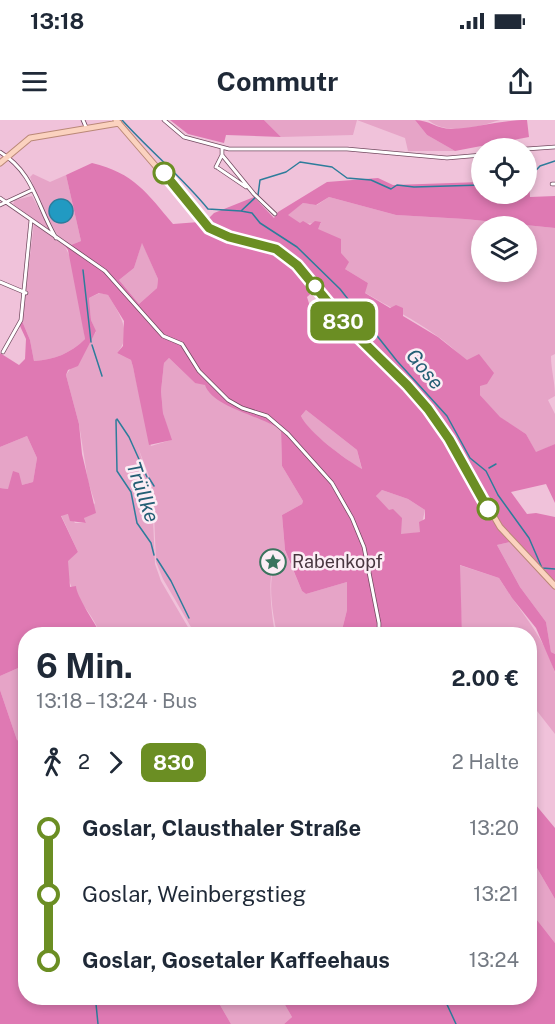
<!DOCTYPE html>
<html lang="de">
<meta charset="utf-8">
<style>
:root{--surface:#fff;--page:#f6f6f7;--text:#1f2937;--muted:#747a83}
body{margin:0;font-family:"Public Sans",sans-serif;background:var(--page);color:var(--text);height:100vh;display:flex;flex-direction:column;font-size:22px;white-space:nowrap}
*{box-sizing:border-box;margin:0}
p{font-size:20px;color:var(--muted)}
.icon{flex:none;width:33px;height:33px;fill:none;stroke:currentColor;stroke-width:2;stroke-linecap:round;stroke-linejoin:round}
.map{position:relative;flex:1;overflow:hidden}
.details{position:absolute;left:18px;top:507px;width:519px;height:378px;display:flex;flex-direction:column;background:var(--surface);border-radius:24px;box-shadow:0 3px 9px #0003}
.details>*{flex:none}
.badge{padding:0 12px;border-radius:9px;font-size:21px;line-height:39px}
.fabs{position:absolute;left:471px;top:18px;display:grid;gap:12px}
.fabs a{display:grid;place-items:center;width:66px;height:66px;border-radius:50%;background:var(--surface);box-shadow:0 3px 9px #0003;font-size:30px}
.map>.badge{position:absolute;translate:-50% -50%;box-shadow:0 0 0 3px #fff}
.legs{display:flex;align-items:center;gap:9px;height:66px;padding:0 18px;font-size:20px}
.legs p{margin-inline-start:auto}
.headline{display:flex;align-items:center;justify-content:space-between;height:102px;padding:0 18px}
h1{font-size:33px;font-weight:700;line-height:45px}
ul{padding:0 18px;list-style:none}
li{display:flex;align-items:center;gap:21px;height:66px;font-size:22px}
li i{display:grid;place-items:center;width:9px;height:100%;margin:0 8px;background:currentColor}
li i::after{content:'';width:15px;height:15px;margin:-8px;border:4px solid;border-radius:50%;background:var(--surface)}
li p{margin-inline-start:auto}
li:first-child i{background:linear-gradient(#0000 50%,currentColor 0)}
li:last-child i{background:linear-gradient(currentColor 50%,#0000 0)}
.status{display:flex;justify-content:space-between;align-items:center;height:42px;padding:0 30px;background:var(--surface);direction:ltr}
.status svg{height:16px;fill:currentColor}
header{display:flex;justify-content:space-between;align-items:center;height:78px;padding:0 18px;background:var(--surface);font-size:27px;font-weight:700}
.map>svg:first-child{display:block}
.green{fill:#e6a4c7;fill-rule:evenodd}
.forest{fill:#df79b3;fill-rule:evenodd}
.water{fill:#219ac2;stroke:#2d7c9b;stroke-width:1.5}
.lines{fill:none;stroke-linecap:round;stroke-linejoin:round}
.stream{stroke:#2d7c9b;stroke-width:1.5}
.minor-casing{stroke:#724b60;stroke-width:4.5}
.primary-casing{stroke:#ba8877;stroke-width:7}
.minor{stroke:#fff;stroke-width:3}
.primary{stroke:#fbd2bf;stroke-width:5}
.line-1-casing{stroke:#fff;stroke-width:14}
.line-1{stroke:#6b8e23;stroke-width:9}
.stop-1-dot{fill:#fff;stroke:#6b8e23;stroke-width:3}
.labels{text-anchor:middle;stroke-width:5;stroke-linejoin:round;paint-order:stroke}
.poi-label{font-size:18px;fill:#48363f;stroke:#fcedf5;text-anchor:start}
.water-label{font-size:20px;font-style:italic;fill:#235e74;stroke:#fcedf5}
</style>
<div class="status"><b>13:18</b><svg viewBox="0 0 49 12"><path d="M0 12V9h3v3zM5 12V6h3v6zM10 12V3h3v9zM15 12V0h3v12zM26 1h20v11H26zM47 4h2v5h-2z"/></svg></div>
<header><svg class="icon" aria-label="menu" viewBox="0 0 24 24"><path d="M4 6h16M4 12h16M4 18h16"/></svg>Commutr<svg class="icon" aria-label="share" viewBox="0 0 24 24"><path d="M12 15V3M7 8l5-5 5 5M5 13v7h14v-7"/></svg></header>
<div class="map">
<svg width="555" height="904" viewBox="0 0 555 904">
<rect width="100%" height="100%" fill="#f0c2da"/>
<path class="green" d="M 264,0 L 357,0 L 353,15 L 281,17 Z
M 357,0 L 415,0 L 427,15 L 455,31 L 408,31 L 405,18 Z
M 428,0 L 500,0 C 477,7 448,16 428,0 Z
M 33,54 L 50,62 L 66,55 L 81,121 L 71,125 L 62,122 C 78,144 81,191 85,219 C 71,233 54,240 34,241 L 30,220 L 22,201 L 34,103 L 58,121 L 61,121 L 43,90 L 30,57 Z
M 32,76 L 50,110 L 49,111 L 13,84 L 15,80 Z
M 329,77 L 396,95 L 465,99 L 555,108 L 555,234 L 551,236 C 551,250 555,262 555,276 L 548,280 L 555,294 L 555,324 L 536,333 L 526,314 L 499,297 L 480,275 C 481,230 398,193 364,172 L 368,163 L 345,149 L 317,109 L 321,103 L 300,104 L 287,95 L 303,83 L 317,85 ZM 482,106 L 526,106 L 526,152 L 482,152 Z
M 142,122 L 158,159 L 157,168 L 139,184 L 119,160 L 134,148 Z
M 100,173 L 108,175 C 119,193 134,214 117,233 L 131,240 L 133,247 L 151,326 L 171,320 L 163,293 L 161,271 L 164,243 L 169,238 L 195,263 L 202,263 L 249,294 L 262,298 L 281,310 L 282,346 L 303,381 L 302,384 L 282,395 L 285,431 L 302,471 L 306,474 L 347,462 L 347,490 L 341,514 L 277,514 C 272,490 264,448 284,431 C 263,441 272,495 275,514 L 212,514 L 209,510 L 204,514 L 195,514 L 163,459 L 156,442 L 154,394 L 149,356 L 137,325 L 147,354 L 153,399 L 155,444 L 161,461 L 192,514 L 100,514 C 91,487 63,471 67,441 L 78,432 L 61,395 L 69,394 L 75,403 L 86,403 L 84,398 L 95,383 L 88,361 L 79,304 L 66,255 L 96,212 L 91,200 L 89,178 Z
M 306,290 L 357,330 L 362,350 C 344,337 310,315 301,296 Z
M 27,316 L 37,338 L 33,362 L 8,369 L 0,368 L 0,327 Z
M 382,370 L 408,379 L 425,390 L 420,412 L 401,415 L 400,405 L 376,376 Z
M 510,422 L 555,468 L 555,534 L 551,532 L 546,502 L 520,467 L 497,425 Z
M 459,445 L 499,458 C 519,491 544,515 555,553 C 555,568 555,598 555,614 L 530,582 L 530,514 L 462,514 Z
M 25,545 L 25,645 L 22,622 L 17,620 L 0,570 L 0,556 Z
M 530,736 L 555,779 L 555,823 L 530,791 Z
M 216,878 L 281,878 L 292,897 L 284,904 L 231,904 Z"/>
<path class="forest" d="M 170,0 L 264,0 L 281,17 L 226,15 L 224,23 L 188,14 Z
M 415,0 C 429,0 437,9 451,9 C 477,8 499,0 527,0 L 529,17 L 455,31 L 427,15 Z
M 92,43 C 134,53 147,73 173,104 L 199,102 L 222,118 L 275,132 L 289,141 L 314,171 L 307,177 L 317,209 L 328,205 L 336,212 L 345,207 L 419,280 L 451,326 L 464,356 L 470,362 L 486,392 L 510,422 L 497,425 L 520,467 L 546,502 L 551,532 L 555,534 L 555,552 L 536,508 L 512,478 L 499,458 L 460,445 L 462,514 L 341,514 L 347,490 L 347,462 L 306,474 L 302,471 L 285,430 L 282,395 L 302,384 L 303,381 L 282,346 L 281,310 C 262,296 212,287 205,265 L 195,263 L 169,238 L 164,243 L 161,271 L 163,293 L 172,320 L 149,325 L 133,247 L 131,240 L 117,233 L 123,226 L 124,201 L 108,175 L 99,173 L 89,178 L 91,200 L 96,211 L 78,246 L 68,250 L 66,255 L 79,304 L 82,334 L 96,393 L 84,398 L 86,403 L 70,401 L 68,394 L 61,396 L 78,432 L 68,441 L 70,467 L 76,466 C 76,475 95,504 101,514 L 26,514 L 25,545 L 0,556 L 0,368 L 8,369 L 13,351 L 19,353 L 22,365 L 33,362 L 37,338 L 27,316 L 0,327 L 0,233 L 19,245 L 25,239 L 26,219 L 20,206 L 22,201 L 30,220 L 34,241 C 54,240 71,233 85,219 L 68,130 L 61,121 L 71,125 L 81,121 L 66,55 ZM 142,123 L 158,159 L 157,168 L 139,184 L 119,160 L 134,148 ZM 306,290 L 357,330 L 362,349 C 345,339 309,313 301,296 ZM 382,370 L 408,379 L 425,390 L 425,399 L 419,402 L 420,412 L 401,414 L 402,398 L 393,389 L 389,390 L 376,376 Z
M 378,58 L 393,65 L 481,62 L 482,74 L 526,74 L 529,58 L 530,77 L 555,76 L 555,108 L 465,99 L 396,95 L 329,77 L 316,85 L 303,83 L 288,95 L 300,103 L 303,101 L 310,105 L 315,101 L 321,102 L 318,109 L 341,119 L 341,133 L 349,142 L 345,149 L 368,163 L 365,173 L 390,188 L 396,185 L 403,188 L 403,196 L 438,217 L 467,240 L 479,234 L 494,253 L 487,264 L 480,266 L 480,275 L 500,297 L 526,314 L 536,332 L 555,324 L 555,383 L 546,364 L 511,372 L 527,394 L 536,393 L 555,397 L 555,464 L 502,406 L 489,385 L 492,381 L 483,377 L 438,300 L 369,226 L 292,137 L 278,128 L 257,122 L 255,118 C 236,117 220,114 205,102 L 214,93 L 254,77 L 274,98 L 278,92 L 327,62 Z
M 0,570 L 17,620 L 22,622 L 25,645 L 26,878 L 216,878 L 231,904 L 0,904 Z
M 530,678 L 555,708 L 555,779 L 530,736 Z
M 530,791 L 555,823 L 555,904 L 284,904 L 292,897 L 281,878 L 530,878 Z"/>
<path class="water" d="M49 91a12 12 0 1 1 24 0a12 12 0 1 1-24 0Z"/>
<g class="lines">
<path class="stream" d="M 122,0 C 150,31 182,57 208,89 L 241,91 L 258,75 L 260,60 L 286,52 L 300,42 L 332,47 L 347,58 L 371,60 L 391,69 L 397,65 L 414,67 L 482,65
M 526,61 L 540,46 L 555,41
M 241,91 L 252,93 L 260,103 L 297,127 L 340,169 L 397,241 L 447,296 L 470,338 L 486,351 L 498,375 L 529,418 L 542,448 L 555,449
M 83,150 L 91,222
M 92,225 L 102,256
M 117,299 L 129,317 L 147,357
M 116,300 L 117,351 L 131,372 L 137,403 L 151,423 L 154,435
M 489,348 L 496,344
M 149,358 L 154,366
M 157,439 L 171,461 L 189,498
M 444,878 L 456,904
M 98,904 L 96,884 L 99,878"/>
<g class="minor-casing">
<path id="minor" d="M 83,0 L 86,7
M 164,0 L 184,17 L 229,29 L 347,29 L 447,38 L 482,35
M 222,28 L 222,35 L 254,74 L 275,94
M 526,29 L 555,27
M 0,32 C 34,53 36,84 56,118
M 216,47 L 222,35
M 218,48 L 246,67
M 552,64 L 555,64
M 0,78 L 105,151 L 163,216 L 182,224 L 199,251 L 228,280 L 242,288 L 267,296 L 288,314 L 332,363 L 352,398 L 364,427 L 379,503 L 379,514
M 0,85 L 32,70
M 0,162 L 26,173
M 3,232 L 21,200 L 31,100"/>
</g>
<g class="primary-casing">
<path id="primary" d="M 116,0 L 209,108 L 229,117 L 276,130 L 298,145 L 351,210 L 407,265 L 428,289 L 449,319 L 500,407 L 555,466
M 0,43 L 30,18 L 119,3"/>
</g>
<use href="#minor" class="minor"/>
<use href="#primary" class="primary"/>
</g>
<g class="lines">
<g class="line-1-casing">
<path id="line-1" d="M 164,53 L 209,108 L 229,117 L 276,129 L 297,145 L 351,210 L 407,265 L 428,289 L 449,319 L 488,389"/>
</g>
<use href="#line-1" class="line-1"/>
</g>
<defs>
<g id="sight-ring" transform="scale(1.35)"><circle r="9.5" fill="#fcedf5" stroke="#3a745e" stroke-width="1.5"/><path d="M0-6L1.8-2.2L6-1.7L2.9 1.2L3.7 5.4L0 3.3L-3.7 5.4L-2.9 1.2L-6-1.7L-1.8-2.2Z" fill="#3a745e"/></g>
</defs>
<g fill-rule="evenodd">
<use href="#sight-ring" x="273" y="442"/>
</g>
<g class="stop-1-dot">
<circle cx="164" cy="53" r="10"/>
<circle cx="315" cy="166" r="8"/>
<circle cx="488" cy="389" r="10"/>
</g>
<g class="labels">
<g class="poi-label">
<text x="292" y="448">Rabenkopf</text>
</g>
<g class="water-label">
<text transform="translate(425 249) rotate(50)" y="7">Gose</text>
<text transform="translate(143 372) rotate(71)" y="7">Trüllke</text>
</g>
</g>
</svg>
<div class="fabs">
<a><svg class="icon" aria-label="locate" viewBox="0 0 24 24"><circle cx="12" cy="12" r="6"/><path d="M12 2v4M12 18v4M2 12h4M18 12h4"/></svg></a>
<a><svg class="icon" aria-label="layers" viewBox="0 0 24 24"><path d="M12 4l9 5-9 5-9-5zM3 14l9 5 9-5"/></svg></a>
</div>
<b class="badge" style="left:343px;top:201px;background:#6b8e23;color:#fff">830</b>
<section class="details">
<div class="headline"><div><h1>6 Min.</h1><p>13:18 – 13:24 · Bus</p></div><b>2.00 €</b></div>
<div class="legs"><svg class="icon" aria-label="walk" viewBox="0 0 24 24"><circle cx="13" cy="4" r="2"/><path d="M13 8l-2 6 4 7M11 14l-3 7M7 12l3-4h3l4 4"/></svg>2<svg class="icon" aria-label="forward" viewBox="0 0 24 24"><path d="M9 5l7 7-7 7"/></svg><b class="badge" style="background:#6b8e23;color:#fff">830</b><p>2 Halte</p></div>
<ul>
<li><i style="color:#6b8e23"></i><b>Goslar, Clausthaler Straße</b><p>13:20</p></li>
<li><i style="color:#6b8e23"></i><span>Goslar, Weinbergstieg</span><p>13:21</p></li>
<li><i style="color:#6b8e23"></i><b>Goslar, Gosetaler Kaffeehaus</b><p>13:24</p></li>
</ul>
</section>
</div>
